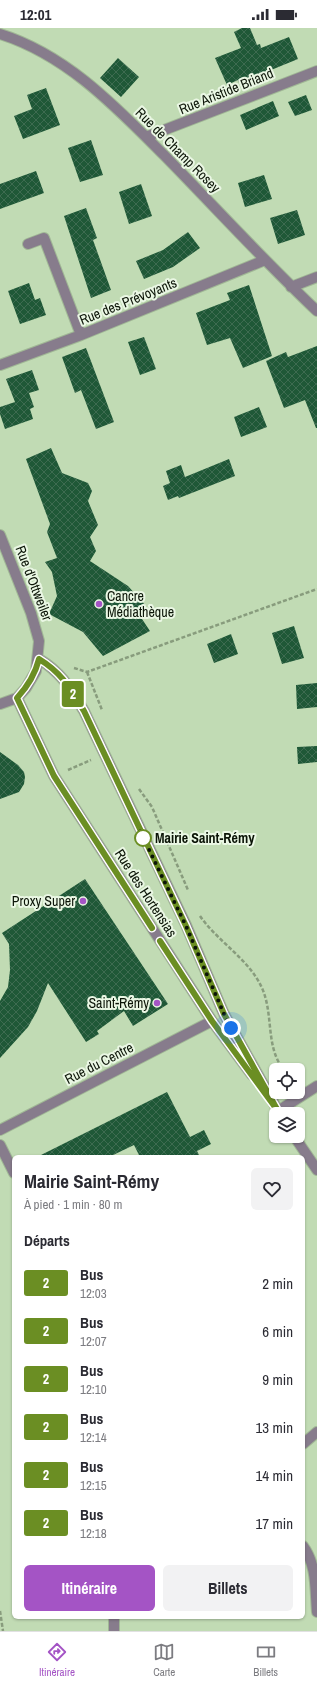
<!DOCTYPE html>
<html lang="fr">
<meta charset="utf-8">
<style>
:root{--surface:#fff;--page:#f2f2f3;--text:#2b2b33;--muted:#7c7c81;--line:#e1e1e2;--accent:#a454c5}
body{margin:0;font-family:"Archivo Narrow",sans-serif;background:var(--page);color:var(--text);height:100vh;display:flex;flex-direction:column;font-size:15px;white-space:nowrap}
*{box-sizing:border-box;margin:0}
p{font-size:13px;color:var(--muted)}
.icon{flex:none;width:22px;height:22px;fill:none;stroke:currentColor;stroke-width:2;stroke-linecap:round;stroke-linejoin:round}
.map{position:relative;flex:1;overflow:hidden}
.sheet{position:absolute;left:12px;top:1127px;width:293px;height:464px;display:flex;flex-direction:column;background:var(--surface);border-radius:6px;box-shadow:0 1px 3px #0004}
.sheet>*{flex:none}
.badge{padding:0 8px;border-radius:3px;font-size:14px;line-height:26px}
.controls{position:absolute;left:269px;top:1035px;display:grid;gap:8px}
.controls a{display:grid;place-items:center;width:36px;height:36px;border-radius:6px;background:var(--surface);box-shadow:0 1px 3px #0004;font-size:20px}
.you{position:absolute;width:20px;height:20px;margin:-10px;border:3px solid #fff;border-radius:50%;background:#1a73e8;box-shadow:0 0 0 6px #1a73e833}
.map>.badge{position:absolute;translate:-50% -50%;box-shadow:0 0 0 2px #fff}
h2{padding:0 12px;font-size:15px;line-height:36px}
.round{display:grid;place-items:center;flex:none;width:42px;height:42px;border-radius:6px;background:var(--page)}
.head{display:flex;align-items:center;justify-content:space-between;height:68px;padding:0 12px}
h1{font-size:19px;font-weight:800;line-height:30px}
.action{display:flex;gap:8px;margin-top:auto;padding:8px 12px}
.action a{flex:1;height:46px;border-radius:6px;background:var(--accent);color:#fff;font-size:16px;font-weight:800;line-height:46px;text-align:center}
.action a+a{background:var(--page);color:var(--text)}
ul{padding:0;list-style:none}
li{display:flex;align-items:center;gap:12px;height:48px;padding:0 12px}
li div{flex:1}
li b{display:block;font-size:15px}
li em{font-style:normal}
li .badge{min-width:44px;font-weight:700;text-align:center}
.status{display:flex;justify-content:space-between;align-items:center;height:28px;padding:0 20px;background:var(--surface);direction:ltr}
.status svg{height:11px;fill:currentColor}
.menu{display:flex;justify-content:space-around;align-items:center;height:56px;border-top:1px solid var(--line);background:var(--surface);font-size:11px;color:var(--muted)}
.menu a{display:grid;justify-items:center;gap:2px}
.menu .on{color:var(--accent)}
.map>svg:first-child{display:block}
.building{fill:url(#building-cross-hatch)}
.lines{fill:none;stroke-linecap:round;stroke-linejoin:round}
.service-casing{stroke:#a0b795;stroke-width:12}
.minor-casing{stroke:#a0b795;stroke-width:12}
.path{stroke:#889c7d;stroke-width:2.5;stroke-dasharray:4 2;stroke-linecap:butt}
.service{stroke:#877c8c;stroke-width:10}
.minor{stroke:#877c8c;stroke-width:10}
.line-casing{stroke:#fff;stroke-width:9}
.line{stroke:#6b8e23;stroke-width:6}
.walk{stroke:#0b1407;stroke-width:4;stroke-dasharray:0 7.2}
.poi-dot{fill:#a454c5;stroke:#eaf7e4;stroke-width:1.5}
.stop-dot{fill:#fff;stroke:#6b8e23;stroke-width:2}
.labels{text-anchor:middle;stroke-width:4;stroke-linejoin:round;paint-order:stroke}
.street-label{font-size:14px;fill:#0b1407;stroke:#eaf7e4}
.poi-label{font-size:14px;fill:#0b1407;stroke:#eaf7e4;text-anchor:end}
.stop-label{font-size:14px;font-weight:bold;fill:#0b1407;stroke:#eaf7e4;text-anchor:start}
</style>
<div class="status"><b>12:01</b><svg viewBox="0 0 49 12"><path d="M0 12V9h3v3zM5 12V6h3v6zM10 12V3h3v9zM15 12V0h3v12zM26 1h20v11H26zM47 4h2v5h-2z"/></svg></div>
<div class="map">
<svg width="317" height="1603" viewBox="0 0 317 1603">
<defs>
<pattern id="building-cross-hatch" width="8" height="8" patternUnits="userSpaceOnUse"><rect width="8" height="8" fill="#1f5837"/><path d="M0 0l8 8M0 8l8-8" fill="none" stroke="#3d6b50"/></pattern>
</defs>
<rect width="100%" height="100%" fill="#c1dbb4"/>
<path class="building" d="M 242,0 L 250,0 L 257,17 L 260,16 L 261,20 L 289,9 L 298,31 L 239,55 L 238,52 L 227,57 L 215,30 L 241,20 L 234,4 Z
M 118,30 L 139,49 L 121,69 L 100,50 Z
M 46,60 L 60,97 L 23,111 L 14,88 L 32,81 L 27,67 Z
M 306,67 L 312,82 L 295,88 L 288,74 Z
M 273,73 L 279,88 L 246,102 L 240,87 Z
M 91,112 L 103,147 L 80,154 L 68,120 Z
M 36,143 L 44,165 L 0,181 L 0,156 Z
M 264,147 L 272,171 L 245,179 L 238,155 Z
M 141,156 L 152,188 L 129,196 L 119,164 Z
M 86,180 L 97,210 L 93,212 L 111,262 L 91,270 L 64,188 Z
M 297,182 L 305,207 L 278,216 L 270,190 Z
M 188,204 L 200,220 L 173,239 L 144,251 L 136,233 L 163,222 Z
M 29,255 L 35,272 L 40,270 L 46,287 L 20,296 L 8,263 Z
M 249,257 L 272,328 L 243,340 L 230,310 L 207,317 L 196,285 L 230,272 L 227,265 Z
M 144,309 L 156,341 L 140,347 L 128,314 Z
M 317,318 L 317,400 L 316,400 L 305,372 L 284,380 L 266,333 L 286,324 L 288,329 Z
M 86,320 L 114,394 L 96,401 L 81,362 L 75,365 L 62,329 Z
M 32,342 L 39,362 L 29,365 L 34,379 L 30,381 L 33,391 L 5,401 L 0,386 L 0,379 L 15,374 L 6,351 Z
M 259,379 L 267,399 L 241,409 L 234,389 Z
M 51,420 L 62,445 L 88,455 L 92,463 L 88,473 L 98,497 L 90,509 L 96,523 L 90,533 L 128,558 L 146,578 L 138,585 L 150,603 L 103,628 L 83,604 L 49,586 L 57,568 L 52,544 L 45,534 L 57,530 L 47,504 L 50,496 L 26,431 Z
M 229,431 L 235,448 L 179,470 L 178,468 L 168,472 L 163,458 L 170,455 L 166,443 L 181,437 L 185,449 Z
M 294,598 L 304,630 L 282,636 L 272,605 Z
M 231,606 L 238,626 L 214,635 L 207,616 Z
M 317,655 L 317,679 L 297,681 L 296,657 Z
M 317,718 L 317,734 L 298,736 L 297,719 Z
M 0,724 L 18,737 L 24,744 L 25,749 L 24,756 L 19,764 L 0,771 Z
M 85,851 L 168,976 L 133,998 L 124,983 L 97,1003 L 99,1006 L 86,1014 L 48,955 L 37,983 L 28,999 L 0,1030 L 0,973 L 8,959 L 10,942 L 9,916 L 2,905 Z
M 167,1064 L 190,1109 L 204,1102 L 211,1116 L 197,1123 L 200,1129 L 140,1129 L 134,1117 L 109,1129 L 37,1129 Z"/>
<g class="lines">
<g class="service-casing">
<path id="service" d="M 303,1416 L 317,1404
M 303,1518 C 317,1537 315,1561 317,1584"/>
</g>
<g class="minor-casing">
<path id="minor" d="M 0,6 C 67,27 116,79 164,127 C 215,179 264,233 317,283
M 146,109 L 317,43
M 28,216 L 44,210 L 81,307
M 291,259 L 317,249
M 0,337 L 81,307 L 265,232
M 0,507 L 31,585 L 39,613 L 36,643 L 26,660 L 17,670 L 0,676
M 39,631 C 62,645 70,660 84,683 L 186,897 L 224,986 L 278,1083
M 17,670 L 54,748 L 212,993 L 252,1047
M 278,1083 L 317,1058
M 0,1102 L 212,993
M 294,1108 L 317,1142
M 0,1117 L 14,1145
M 114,1589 L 114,1603"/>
</g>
<path class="path" d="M 74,640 L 87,644 L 317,561
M 87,644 L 102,682
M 68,742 L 91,732
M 139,761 L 152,779 L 188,862
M 200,888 C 218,914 249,931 262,960 C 274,987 265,1019 284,1042
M 0,1583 L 3,1603"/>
<use href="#service" class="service"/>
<use href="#minor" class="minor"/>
</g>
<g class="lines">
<g class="line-casing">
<path id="line" d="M 152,900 L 54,748 L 17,670 C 28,658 35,647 39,631 C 62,645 70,660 84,683 L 186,898 L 224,986 L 278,1083 L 212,993 L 160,913"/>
</g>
<use href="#line" class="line"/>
<path class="walk" d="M 143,810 L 140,803 L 186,898 L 224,986 L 231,1000"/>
</g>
<g class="poi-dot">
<circle cx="99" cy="576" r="4"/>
<circle cx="83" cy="873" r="4"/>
<circle cx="157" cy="975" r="4"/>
</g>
<circle class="stop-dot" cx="143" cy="810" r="8"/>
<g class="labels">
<g class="street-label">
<text transform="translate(226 63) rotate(-22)" y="5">Rue Aristide Briand</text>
<text transform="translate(178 122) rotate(45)" y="5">Rue de Champ Rosey</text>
<text transform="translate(128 273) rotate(-22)" y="5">Rue des Prévoyants</text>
<text transform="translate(34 555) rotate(69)" y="5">Rue d'Ottweiler</text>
<text transform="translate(146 865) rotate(57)" y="5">Rue des Hortensias</text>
<text transform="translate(99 1035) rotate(-27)" y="5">Rue du Centre</text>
</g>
<g class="poi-label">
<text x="107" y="573" text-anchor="start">Cancre<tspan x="107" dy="16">Médiathèque</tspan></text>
<text x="75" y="878">Proxy Super</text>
<text x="149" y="980">Saint-Rémy</text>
</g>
<g class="stop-label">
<text x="155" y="815">Mairie Saint-Rémy</text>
</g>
</g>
</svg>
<div class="controls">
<a><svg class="icon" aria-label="locate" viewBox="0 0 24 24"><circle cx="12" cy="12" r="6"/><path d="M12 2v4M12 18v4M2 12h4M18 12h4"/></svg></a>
<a><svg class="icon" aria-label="layers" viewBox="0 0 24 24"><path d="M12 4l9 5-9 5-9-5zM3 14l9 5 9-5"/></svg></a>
</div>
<div class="you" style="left:231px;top:1000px"></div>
<b class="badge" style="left:73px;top:666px;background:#6b8e23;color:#fff">2</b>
<section class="sheet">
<div class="head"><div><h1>Mairie Saint-Rémy</h1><p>À pied · 1 min · 80 m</p></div><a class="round"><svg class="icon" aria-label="heart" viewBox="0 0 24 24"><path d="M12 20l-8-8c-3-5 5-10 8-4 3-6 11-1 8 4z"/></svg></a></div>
<h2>Départs</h2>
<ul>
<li><span class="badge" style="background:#6b8e23;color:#fff">2</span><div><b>Bus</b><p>12:03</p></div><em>2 min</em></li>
<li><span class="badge" style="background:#6b8e23;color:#fff">2</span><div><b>Bus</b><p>12:07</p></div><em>6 min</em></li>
<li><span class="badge" style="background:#6b8e23;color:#fff">2</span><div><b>Bus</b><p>12:10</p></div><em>9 min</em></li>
<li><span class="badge" style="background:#6b8e23;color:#fff">2</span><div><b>Bus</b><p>12:14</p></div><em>13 min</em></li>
<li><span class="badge" style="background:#6b8e23;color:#fff">2</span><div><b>Bus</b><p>12:15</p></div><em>14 min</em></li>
<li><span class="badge" style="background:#6b8e23;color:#fff">2</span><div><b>Bus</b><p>12:18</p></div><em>17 min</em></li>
</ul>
<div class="action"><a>Itinéraire</a><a>Billets</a></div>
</section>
</div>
<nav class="menu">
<a class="on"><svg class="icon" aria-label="directions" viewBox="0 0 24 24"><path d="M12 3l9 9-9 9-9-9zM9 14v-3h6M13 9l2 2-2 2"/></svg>Itinéraire</a>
<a><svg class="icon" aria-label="map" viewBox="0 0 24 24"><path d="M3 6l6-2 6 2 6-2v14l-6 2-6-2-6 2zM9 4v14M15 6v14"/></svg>Carte</a>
<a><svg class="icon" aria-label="tickets" viewBox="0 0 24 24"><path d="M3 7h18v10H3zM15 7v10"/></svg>Billets</a>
</nav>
